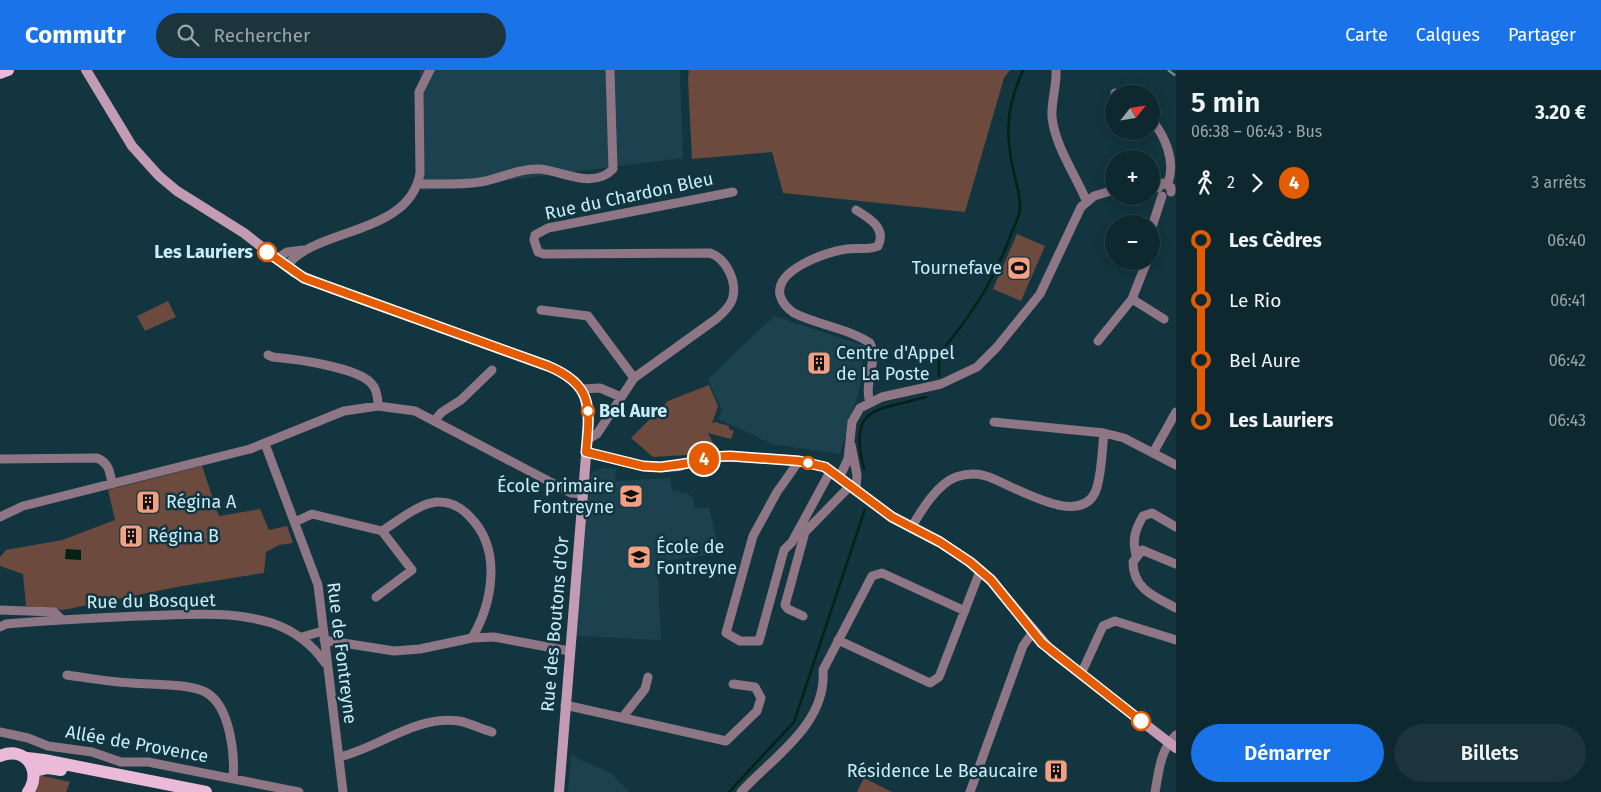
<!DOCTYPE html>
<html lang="fr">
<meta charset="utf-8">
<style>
:root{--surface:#0e2830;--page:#1c343c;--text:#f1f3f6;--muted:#9ba6ab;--line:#2e444c;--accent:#1a73e8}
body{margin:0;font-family:"Fira Sans",sans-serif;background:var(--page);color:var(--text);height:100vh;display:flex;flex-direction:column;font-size:19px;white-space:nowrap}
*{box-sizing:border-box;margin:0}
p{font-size:16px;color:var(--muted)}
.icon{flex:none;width:28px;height:28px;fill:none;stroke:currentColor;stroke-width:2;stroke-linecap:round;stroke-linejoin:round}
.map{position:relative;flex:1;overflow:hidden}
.panel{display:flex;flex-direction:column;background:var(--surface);width:425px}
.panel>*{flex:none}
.badge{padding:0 10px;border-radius:16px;font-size:18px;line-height:32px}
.needle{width:32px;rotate:60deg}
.buttons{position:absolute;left:1105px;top:15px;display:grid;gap:10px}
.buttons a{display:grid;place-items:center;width:55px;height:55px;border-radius:50%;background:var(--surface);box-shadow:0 2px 12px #0003,0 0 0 1px var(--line);font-size:25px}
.map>.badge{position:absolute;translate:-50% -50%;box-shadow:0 0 0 2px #fff}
.legs{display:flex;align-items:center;gap:8px;height:55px;padding:0 15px;font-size:16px}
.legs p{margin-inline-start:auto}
.headline{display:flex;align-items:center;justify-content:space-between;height:85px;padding:0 15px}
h1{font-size:28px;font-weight:600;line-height:38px}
.cta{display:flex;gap:10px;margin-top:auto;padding:10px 15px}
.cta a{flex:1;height:58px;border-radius:30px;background:var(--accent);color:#fff;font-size:20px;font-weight:600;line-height:58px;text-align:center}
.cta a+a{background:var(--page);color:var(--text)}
ul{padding:0 15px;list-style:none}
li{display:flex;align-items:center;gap:18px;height:60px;font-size:19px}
li i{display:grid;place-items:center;width:8px;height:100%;margin:0 6px;background:currentColor}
li i::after{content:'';width:12px;height:12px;margin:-6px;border:4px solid;border-radius:50%;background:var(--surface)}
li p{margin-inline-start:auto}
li:first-child i{background:linear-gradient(#0000 50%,currentColor 0)}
li:last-child i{background:linear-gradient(currentColor 50%,#0000 0)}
header{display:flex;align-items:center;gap:30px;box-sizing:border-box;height:70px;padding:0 25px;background:var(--accent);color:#fff}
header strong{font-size:24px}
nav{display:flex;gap:28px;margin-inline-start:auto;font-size:18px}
.search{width:350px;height:45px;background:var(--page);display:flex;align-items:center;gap:12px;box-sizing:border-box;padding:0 18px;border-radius:28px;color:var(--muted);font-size:19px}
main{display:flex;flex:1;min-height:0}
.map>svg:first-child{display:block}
.built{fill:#1c424f}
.green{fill:#6c4a3d}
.water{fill:#002214}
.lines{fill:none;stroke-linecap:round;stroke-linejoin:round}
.stream{stroke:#002214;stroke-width:2.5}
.street{stroke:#8e7684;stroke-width:9}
.secondary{stroke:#c39cb4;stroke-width:10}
.primary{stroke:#ecbad9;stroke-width:12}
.rail{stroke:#698d99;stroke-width:2.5;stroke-dasharray:9 9;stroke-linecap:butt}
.line-1-casing{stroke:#fff;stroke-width:11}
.line-1{stroke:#e45b00;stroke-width:8}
.stop-1-dot{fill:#fff;stroke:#e45b00;stroke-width:2.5}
.labels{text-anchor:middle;stroke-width:5;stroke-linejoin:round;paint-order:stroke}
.street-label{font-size:18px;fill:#c8eefb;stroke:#133540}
.stop-label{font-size:18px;font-weight:bold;fill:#c8eefb;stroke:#133540;text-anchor:end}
.poi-label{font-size:18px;fill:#c8eefb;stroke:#133540;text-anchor:start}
</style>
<header>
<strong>Commutr</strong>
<div class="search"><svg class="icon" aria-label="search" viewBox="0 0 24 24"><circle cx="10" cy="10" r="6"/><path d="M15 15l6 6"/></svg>Rechercher</div>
<nav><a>Carte</a><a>Calques</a><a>Partager</a></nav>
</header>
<main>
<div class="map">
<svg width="1176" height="722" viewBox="0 0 1176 722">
<rect width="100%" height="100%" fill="#133540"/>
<path class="built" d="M 420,0 L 680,0 L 683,88 L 423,121 Z
M 774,246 L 865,276 L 860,317 L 840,384 L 772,374 L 718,349 L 722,341 L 708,309 Z
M 603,398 L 616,399 L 615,411 L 670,408 L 672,420 L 689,424 L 694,430 L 694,438 L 709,438 L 720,483 L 657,492 L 661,570 L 576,566 L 590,407 L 593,402 Z
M 571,685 L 612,704 L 629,722 L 568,722 Z"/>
<path class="green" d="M 689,0 L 1010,0 L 1004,8 L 965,142 L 783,123 L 772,82 L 692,89 L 688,9 Z
M 1017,164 L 1045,176 L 1021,231 L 993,219 Z
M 168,231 L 176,247 L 145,261 L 137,246 Z
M 709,315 L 718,336 L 712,353 L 715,352 L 729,356 L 729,359 L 734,361 L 731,369 L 708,363 L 715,377 L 686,385 L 653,387 L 631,368 L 668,331 Z
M 202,396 L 219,446 L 260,439 L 269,460 L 287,456 L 293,473 L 279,475 L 266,482 L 264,503 L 182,516 L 63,540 L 26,536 L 23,504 L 0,496 L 0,487 L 6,480 L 62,470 L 115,450 L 108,420 Z
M 39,705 L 70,712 L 66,722 L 34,722 Z
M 864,708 L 892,722 L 857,722 Z"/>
<path class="water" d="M 66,479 L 81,480 L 81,490 L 65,489 Z"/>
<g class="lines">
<path class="stream" d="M 939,306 L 939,284 C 971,246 992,214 1010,167 C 1013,158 1020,147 1020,138 C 1020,121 1014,106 1011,89 C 1005,54 1009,33 1023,0
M 864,399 C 848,336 875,341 926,327
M 729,722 L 794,652 L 865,439"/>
<path class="street" d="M 1056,0 C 1057,16 1051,31 1052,47 C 1055,76 1075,104 1086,130
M 1115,23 L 1117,24
M 1151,49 C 1165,66 1176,91 1168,113
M 418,114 C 438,114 460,115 480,112 C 500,109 519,98 540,99 C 563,101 593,120 613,99 L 610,0
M 1158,118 L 1163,113 L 1171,117 L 1171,122
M 856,140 C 869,148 887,158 878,176 C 868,181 858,177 847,179 C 827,182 775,199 780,225 C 782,233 788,239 794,243 C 818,255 847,258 870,273 C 879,290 863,313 870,332
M 1151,160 L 1162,126
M 276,189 L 287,182 L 303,180
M 286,197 C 314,157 410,166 420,103 L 419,22 L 430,0
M 1132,229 L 1164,249
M 541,240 L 588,246 L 634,308
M 1098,271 L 1132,229 L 1147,191
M 268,285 L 273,287 C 295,289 356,297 371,313 C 377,319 378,328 378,336
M 582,319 L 600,318 L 621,327
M 434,351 L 442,342 L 461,330 L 492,300
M 994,352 L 1104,363 L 1124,368 L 1176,395
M 587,370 L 597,364 L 634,308 L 716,249 C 722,244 729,238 732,230 C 738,213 727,189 710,183 L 544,184 L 538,182 L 534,170 L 535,165 L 548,158 L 733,122
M 265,374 L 318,515 L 343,722
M 851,375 L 857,405 L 856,419
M 1153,383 L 1176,342
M 0,389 L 97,388 C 109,393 110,402 112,414
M 799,391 L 777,422 L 753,466 L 726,563 L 740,571 L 759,571 L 784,480 L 792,472 L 831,400
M 840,406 L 848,389 L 852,352 L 860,338 L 882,327 L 941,314 L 977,297 L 997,277 L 1040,224 L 1081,137 L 1094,126 L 1114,120
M 0,447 L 23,436 L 250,379 L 344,341 L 378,336 L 415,341 L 558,416 L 571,423 L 582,424
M 295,452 L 312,444 L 382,461 C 398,451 418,434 436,432 C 449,431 461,437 470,447 C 502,479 493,532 472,568
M 911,458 C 921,441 937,414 956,407 C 965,404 977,403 986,406 C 1012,414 1084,463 1097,417 C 1102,400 1102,380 1104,363
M 1136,485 C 1132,470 1135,460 1143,446 L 1152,443 L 1176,457
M 1176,494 L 1142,480 L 1133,492 C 1133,519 1155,527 1176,538
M 376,527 L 412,500 L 382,461
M 0,540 L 54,542 L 61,549
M 803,546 L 788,539 L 785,535 L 805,462 L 851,415
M 0,557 L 6,554 C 51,550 95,548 139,546 C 183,545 229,540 272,553 C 295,561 312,574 325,593
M 302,567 L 323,561
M 324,570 L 394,581 L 420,579 L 472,568 L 494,567 L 569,581
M 838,570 L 930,613 L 939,607 L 980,501
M 1081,604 L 1103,556 L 1115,551 L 1176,570
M 67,605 C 88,608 110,612 131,613 C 152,615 190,613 207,623 C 230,637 235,684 233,708
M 565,635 L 726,671 L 757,641 L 761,628 L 755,617 L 733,614
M 622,648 L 645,619 L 648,607
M 0,662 L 28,668 L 48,676 L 92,682 L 121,692 L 148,692 L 299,722
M 339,687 C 379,678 415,645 459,651 C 470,653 481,659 492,662
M 741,722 C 773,687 827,654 823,600 L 872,506 L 882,503 L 965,541
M 970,722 L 1023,576 L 1033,562
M 1155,722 C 1159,701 1160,680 1176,665"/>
<path class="secondary" d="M 86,0 L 132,76 L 159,106 L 177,121 L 244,163 L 295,203 L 330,218 L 548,296 C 582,310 589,324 588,361 L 559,722
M 586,382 L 643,396 L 661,397 L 679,396 L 709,387 L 730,386 L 799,391 L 825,397 L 892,447 L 940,472 L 970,492 L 991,510 L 1052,582 L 1176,678"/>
<path class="primary" d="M 0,3 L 8,0
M 0,686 C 25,675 43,701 28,722
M 27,688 L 44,690 L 206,722
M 34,701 L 48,698 L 61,700"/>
<path class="rail" d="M 1168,0 L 1176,6"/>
</g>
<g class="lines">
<g class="line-1-casing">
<path id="line-1" d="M 267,182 L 304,208 L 548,296 C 594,315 590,338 586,382 L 643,396 L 661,397 L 689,393 L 709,387 L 730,386 L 799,391 L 825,397 L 892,447 L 940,472 L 970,492 L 991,510 L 1042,573 L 1141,651"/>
</g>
<use href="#line-1" class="line-1"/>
</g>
<defs>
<g id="stadium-square" transform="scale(1.25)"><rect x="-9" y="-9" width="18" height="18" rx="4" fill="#f2a081" stroke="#133540"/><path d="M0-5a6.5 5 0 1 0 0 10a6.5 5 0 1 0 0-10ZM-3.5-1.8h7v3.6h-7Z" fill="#111"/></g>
<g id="building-square" transform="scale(1.25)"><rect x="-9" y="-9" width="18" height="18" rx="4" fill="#f2a081" stroke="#133540"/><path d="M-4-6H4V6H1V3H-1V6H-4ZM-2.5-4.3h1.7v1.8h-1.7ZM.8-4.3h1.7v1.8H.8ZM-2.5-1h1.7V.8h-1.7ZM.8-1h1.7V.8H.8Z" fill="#111"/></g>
<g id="school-square" transform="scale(1.25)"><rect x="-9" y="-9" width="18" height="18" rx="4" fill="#f2a081" stroke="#133540"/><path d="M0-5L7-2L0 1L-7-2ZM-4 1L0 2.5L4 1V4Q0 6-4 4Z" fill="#111"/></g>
</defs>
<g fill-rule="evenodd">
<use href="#stadium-square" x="1019" y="198"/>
<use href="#building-square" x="819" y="293"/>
<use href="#school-square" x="631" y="426"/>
<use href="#building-square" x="148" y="432"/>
<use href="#building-square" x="131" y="466"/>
<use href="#school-square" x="639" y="487"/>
<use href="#building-square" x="1056" y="701"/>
</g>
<g class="stop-1-dot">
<circle cx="267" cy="182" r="9"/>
<circle cx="588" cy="341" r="6"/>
<circle cx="808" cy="393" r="6"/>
<circle cx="1141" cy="651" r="9"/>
</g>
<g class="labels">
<g class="street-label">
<text transform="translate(629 126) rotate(-12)" y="6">Rue du Chardon Bleu</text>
<text transform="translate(151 531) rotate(-1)" y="6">Rue du Bosquet</text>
<text transform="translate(555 554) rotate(-85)" y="6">Rue des Boutons d'Or</text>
<text transform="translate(342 583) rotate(83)" y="6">Rue de Fontreyne</text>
<text transform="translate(137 674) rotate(10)" y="6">Allée de Provence</text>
</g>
<g class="stop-label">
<text x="253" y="188">Les Lauriers</text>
<text x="599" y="347" text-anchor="start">Bel Aure</text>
</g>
<g class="poi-label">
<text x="1002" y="204" text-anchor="end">Tournefave</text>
<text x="836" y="289">Centre d'Appel<tspan x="836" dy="21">de La Poste</tspan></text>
<text x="614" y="422" text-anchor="end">École primaire<tspan x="614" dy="21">Fontreyne</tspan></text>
<text x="166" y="438">Régina A</text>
<text x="148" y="472">Régina B</text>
<text x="656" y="483">École de<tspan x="656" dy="21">Fontreyne</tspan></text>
<text x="1038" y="707" text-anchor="end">Résidence Le Beaucaire</text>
</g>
</g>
</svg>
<div class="buttons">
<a><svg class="needle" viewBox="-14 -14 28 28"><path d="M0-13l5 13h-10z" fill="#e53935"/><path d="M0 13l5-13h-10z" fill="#9ba6ab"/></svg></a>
<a>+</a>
<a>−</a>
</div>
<b class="badge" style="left:704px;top:389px;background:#e45b00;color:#fff">4</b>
</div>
<section class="panel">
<div class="headline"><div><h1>5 min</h1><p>06:38 – 06:43 · Bus</p></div><b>3.20 €</b></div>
<div class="legs"><svg class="icon" aria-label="walk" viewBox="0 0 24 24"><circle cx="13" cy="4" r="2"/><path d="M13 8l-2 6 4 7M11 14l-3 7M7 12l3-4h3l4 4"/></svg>2<svg class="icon" aria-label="forward" viewBox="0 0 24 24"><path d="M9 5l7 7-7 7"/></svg><b class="badge" style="background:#e45b00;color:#fff">4</b><p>3 arrêts</p></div>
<ul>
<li><i style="color:#e45b00"></i><b>Les Cèdres</b><p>06:40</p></li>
<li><i style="color:#e45b00"></i><span>Le Rio</span><p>06:41</p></li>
<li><i style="color:#e45b00"></i><span>Bel Aure</span><p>06:42</p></li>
<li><i style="color:#e45b00"></i><b>Les Lauriers</b><p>06:43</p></li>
</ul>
<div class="cta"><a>Démarrer</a><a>Billets</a></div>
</section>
</main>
